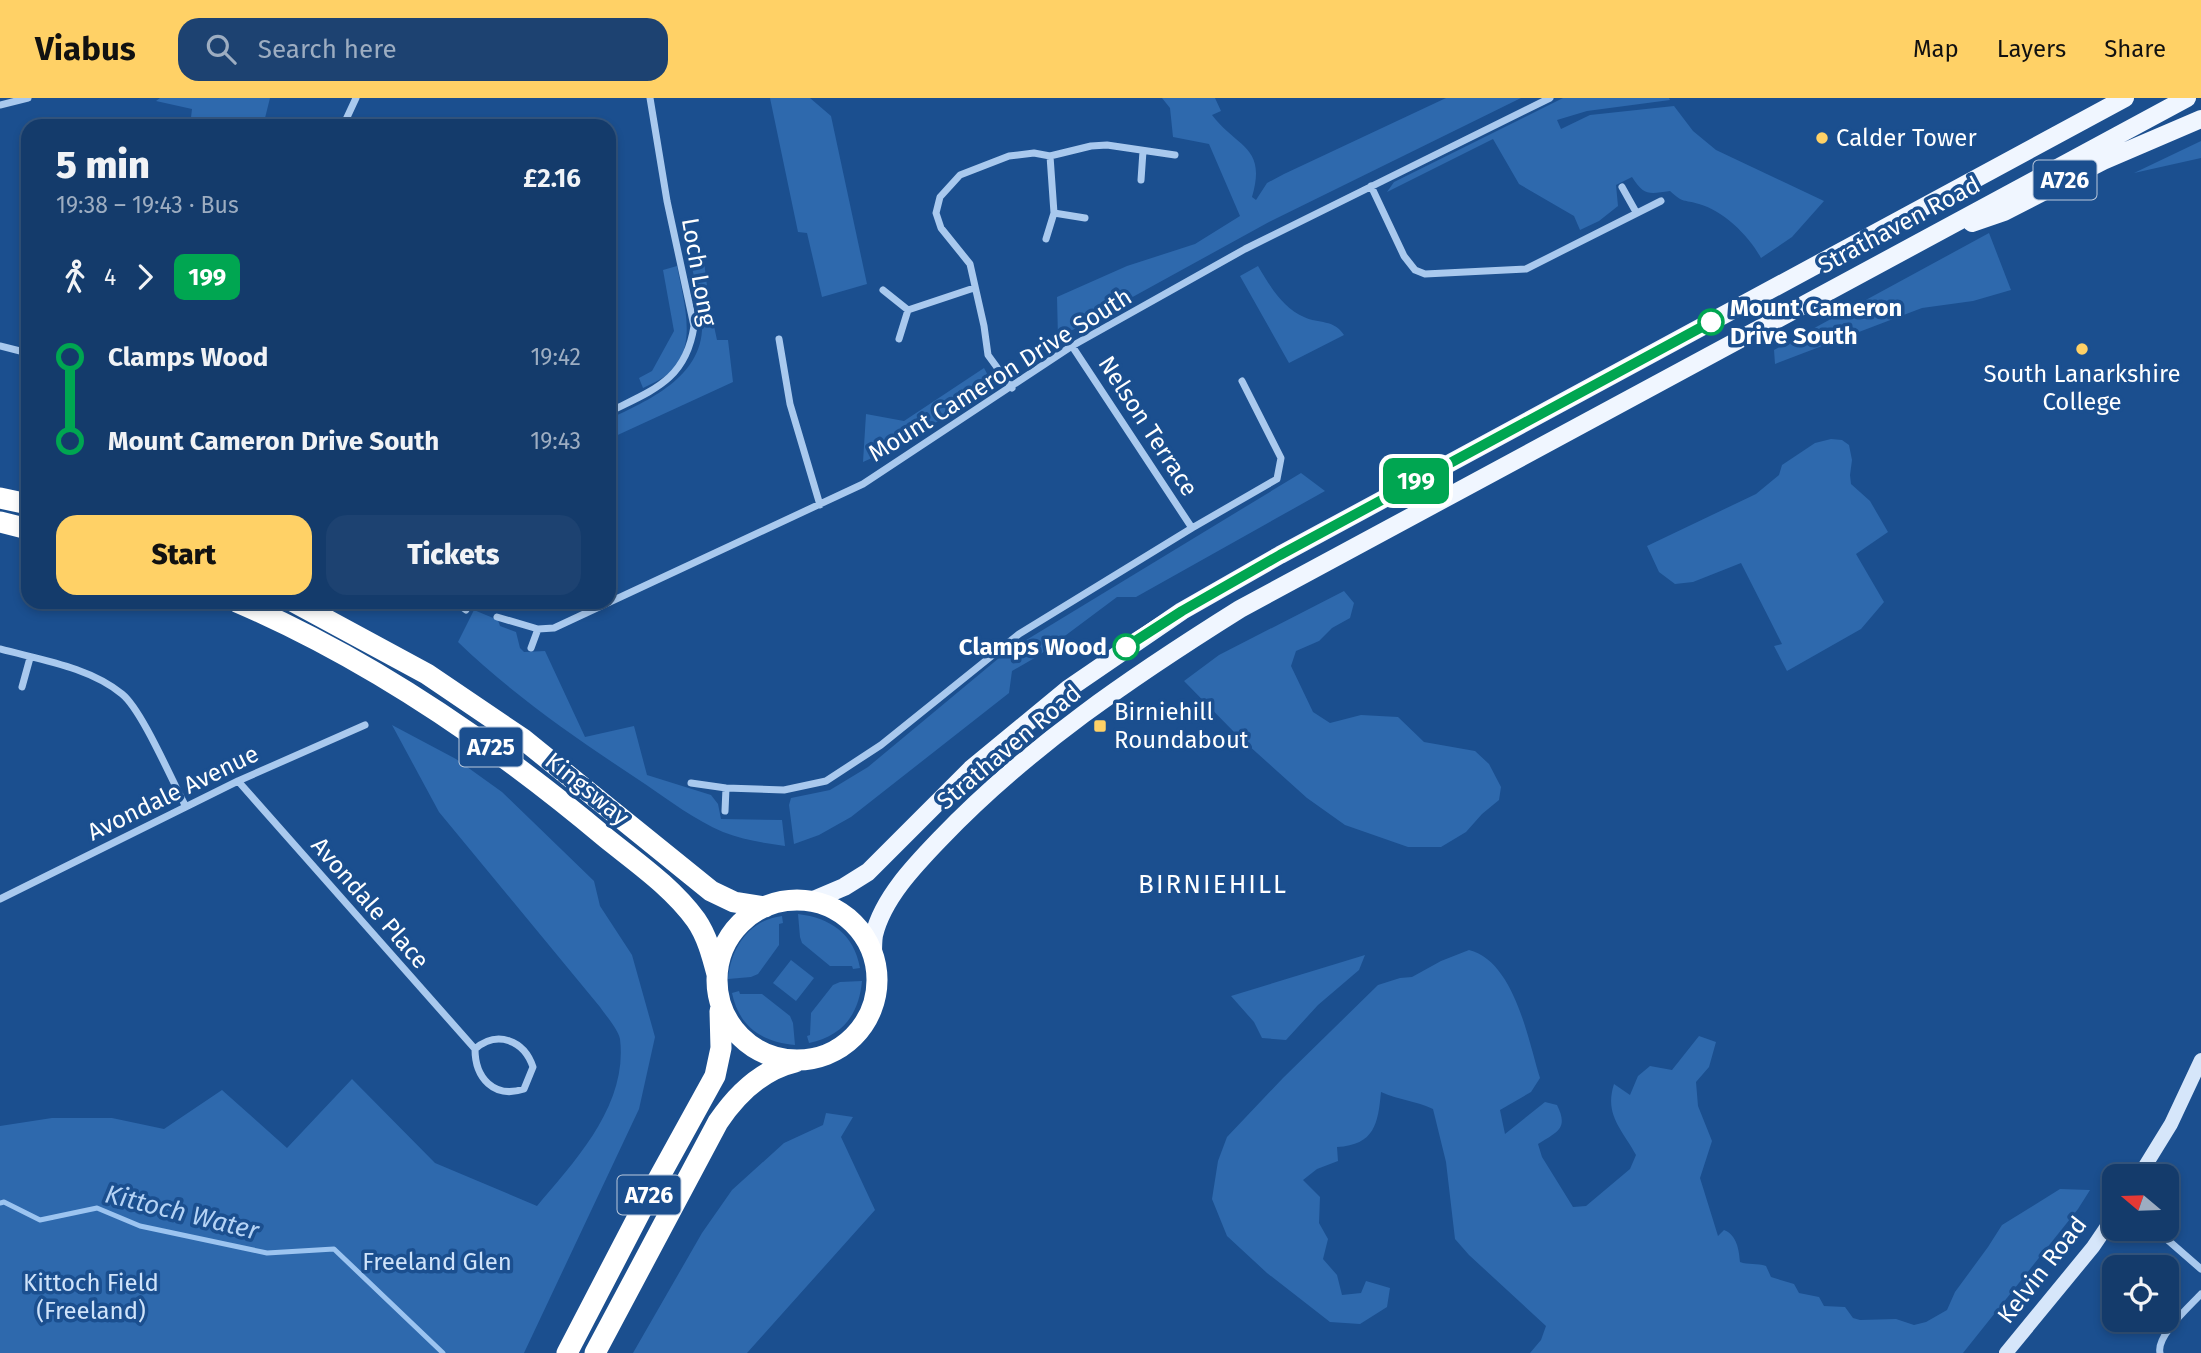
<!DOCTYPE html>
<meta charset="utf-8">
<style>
:root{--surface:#143b6b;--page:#1d4271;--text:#f1f3f6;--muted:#9dadc1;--line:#33557e;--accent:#ffd166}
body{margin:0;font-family:"Fira Sans",sans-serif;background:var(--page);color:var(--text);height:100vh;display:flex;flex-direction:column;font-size:26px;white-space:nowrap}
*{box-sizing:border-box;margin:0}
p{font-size:23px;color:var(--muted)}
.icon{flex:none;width:38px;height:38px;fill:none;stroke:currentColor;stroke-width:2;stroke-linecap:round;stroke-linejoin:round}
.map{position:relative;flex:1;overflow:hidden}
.details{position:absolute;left:21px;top:21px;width:595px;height:490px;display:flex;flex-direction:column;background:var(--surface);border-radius:21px;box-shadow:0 4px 10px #0003,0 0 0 2px var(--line)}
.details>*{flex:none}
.badge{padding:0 14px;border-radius:10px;font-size:24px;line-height:46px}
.needle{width:46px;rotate:289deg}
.buttons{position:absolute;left:2102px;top:1066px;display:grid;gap:14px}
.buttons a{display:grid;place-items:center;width:77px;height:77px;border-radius:14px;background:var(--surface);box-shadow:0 4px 10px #0003,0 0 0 2px var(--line);font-size:35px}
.map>.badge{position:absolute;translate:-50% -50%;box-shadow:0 0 0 4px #fff}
.legs{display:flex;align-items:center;gap:10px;height:77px;padding:0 35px;font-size:23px}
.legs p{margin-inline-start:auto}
.summary{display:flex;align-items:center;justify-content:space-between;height:119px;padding:0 35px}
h1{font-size:38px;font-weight:800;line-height:52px}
.primary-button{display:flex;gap:14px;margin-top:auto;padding:14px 35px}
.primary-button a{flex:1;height:80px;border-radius:21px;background:var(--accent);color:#111;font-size:28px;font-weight:800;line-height:80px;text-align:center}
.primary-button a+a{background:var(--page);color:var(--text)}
ul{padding:0 35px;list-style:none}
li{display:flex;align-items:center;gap:24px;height:84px;font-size:26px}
li i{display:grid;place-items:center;width:10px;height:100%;margin:0 9px;background:currentColor}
li i::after{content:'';width:18px;height:18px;margin:-9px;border:5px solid;border-radius:50%;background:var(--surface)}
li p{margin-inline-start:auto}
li:first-child i{background:linear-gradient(#0000 50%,currentColor 0)}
li:last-child i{background:linear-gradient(currentColor 50%,#0000 0)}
header{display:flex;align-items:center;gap:42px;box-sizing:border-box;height:98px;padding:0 35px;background:var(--accent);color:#111}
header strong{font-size:33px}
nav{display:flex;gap:38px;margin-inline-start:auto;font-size:24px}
.search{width:490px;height:63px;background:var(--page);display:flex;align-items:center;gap:18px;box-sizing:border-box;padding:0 24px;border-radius:21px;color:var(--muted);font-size:26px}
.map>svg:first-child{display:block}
.green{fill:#2e69ad}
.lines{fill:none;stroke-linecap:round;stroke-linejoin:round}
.stream{stroke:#9cc4f0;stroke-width:5}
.street{stroke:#a9c9ee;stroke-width:7}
.secondary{stroke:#d6e6fa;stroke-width:14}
.primary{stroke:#f0f6ff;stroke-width:18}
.highway{stroke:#fff;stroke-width:21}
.line-1-casing{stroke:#fff;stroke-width:16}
.line-1{stroke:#00a651;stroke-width:10}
.poi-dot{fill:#ffd166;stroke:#1b4f8f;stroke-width:2.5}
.stop-1-dot{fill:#fff;stroke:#00a651;stroke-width:3.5}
.labels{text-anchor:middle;stroke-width:7;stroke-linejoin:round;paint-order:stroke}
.shield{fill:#1b4f8f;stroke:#bbcadd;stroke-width:2}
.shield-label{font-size:23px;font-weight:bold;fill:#fff}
.poi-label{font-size:24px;fill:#fff;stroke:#1b4f8f;text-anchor:start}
.street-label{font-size:24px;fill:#fff;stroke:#1b4f8f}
.stop-label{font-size:24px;font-weight:bold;fill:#fff;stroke:#1b4f8f;text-anchor:start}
.park-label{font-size:24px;fill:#cfe3fa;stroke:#1b4f8f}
.neighbourhood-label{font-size:26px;letter-spacing:2px;fill:#fff;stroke:#1b4f8f}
.water-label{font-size:26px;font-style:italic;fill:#b5d3f5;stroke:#1b4f8f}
</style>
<header>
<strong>Viabus</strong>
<div class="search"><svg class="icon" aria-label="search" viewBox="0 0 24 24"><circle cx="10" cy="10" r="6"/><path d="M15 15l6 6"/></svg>Search here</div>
<nav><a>Map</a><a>Layers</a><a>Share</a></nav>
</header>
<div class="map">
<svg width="2201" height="1255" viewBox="0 0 2201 1255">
<rect width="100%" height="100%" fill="#1b4f8f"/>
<path class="green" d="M 160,0 L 270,0 L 263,28 L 190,28 L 192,11 L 156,3 Z
M 770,0 L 810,0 L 831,18 L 867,186 L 822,199 L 807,135 L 798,134 Z
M 1162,0 L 1215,0 L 1221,13 L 1212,17 C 1237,50 1267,48 1252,99 L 1256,102 L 1267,85 L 1284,76 L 1446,0 L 1521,0 L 1269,124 L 1058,240 L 1057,199 L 1127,168 L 1195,146 L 1240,118 L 1209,46 L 1173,39 L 1170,10 Z
M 1563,0 L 1669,0 L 1670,2 L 1587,13 L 1557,22 L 1561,31 L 1590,17 L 1674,8 L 1693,33 L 1716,52 L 1824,103 L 1792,139 L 1761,160 C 1749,138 1724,113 1699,106 C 1683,101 1684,106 1670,93 C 1649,96 1644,98 1632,79 L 1616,87 L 1618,108 L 1599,123 L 1580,132 L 1574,118 L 1519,86 L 1493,41 L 1387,94 L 1394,84 Z
M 2201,43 L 2201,60 L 2134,75 Z
M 1989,135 L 2011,192 L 1973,203 L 1922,210 L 1775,266 L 1774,252 Z
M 704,163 L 709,205 L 717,242 L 728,242 L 733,284 L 609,341 L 609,321 C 649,302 705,278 702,224 C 701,205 695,184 691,165 Z
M 677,168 C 683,202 700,251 667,277 C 660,282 651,286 643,290 L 639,280 L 652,273 L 674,233 L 663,172 Z
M 1258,168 C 1269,187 1283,210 1304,219 C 1319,226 1334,221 1344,237 L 1289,265 L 1240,178 Z
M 984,270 L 991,283 L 988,290 L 905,345 L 863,364 L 866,316 L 904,323 Z
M 1831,341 L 1842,342 L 1849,347 L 1852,362 L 1850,377 L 1851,386 L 1870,403 L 1888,434 L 1856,456 L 1884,504 L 1861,531 L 1787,573 L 1774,548 L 1782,546 L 1741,465 L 1693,484 L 1675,486 L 1659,474 L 1647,448 L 1756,396 L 1779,377 L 1782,367 L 1815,345 Z
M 1301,375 L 1325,393 L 1136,499 L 1117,499 L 1038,558 L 1012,573 L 1009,595 L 851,719 L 819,737 L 794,746 L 789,707 L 791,700 L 830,692 L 868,669 L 1005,555 Z
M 1344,493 L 1354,505 L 1350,520 L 1332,530 L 1319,543 L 1296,553 L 1291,568 L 1313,614 L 1330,625 L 1361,617 L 1398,619 L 1424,644 L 1475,653 L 1489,666 L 1501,689 L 1499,702 L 1482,716 L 1466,734 L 1441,749 L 1408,749 L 1345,727 L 1307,700 L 1237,637 L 1184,583 L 1219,557 Z
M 474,512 L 498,522 L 500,528 L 516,534 L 520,550 L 524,554 L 545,553 L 585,639 L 634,628 L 647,677 L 711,697 L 718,706 L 721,721 L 782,722 L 785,748 C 764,745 743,742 723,734 C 695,722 670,703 645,686 C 580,643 515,599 458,544 Z
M 392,627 L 456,661 L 502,694 L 594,783 L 600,808 L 632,857 L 655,939 L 639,1011 L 524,1255 L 0,1255 L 0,1028 L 52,1020 L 112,1020 L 164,1031 L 222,992 L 287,1050 L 352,981 L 435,1065 L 537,1108 C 576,1062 628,1007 620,941 C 618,931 606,918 600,909 L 439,714 Z
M 798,816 C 831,820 854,836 860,870 L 853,871 L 852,868 L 830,868 L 802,845 L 800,839 Z
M 782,818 L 783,825 L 779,826 L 779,847 L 758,876 L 751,879 L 728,881 C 731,850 749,822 782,818 Z
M 1469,852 C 1514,863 1528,941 1540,980 L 1531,994 L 1500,1012 L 1505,1036 L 1545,1004 L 1557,1007 C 1569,1031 1557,1034 1538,1046 L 1542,1059 L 1573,1109 L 1586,1108 L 1630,1071 L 1636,1057 C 1622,1031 1604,1017 1614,986 L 1630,997 L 1638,978 L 1650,968 L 1672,972 L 1699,938 L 1716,944 L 1709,969 L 1696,984 L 1698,1008 L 1712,1043 L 1700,1080 L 1718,1138 L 1724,1132 C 1737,1137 1739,1152 1740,1164 C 1748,1167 1757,1165 1766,1168 L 1771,1179 L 1794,1186 L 1799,1195 L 1819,1199 L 1824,1208 L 1845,1209 L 1853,1220 L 1860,1222 L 1896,1221 L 1914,1227 L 1926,1224 L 1947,1212 L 1955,1194 L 1988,1149 L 2002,1127 L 2060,1091 L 2090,1092 L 2078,1111 L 1963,1255 L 1530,1255 L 1541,1242 L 1546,1228 L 1469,1157 L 1455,1141 L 1446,1064 L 1433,1011 C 1416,1003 1399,1002 1381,994 C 1378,1025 1375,1047 1337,1049 L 1338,1063 L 1317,1071 L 1303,1082 L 1320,1099 L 1319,1125 L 1328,1141 L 1323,1161 L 1337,1177 L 1342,1197 L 1361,1195 L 1366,1183 L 1390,1190 L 1387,1209 L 1360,1226 L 1330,1224 L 1267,1175 L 1227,1138 L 1212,1101 L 1218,1063 L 1227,1039 L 1283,980 L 1378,887 L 1400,880 L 1412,879 L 1441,863 Z
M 1365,857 L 1359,872 L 1318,907 L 1286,942 L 1262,940 L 1254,924 L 1231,898 Z
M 791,862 L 814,880 L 796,903 L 773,885 Z
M 862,883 C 859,916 843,938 809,945 L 807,938 L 810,937 L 811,915 L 833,887 L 840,884 Z
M 739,893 L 740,896 L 762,896 L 790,918 L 793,925 L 795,947 C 762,944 739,929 732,895 Z
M 826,1015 L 853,1019 L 841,1039 L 875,1112 L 747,1255 L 633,1255 L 702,1135 L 732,1092 L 784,1045 L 823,1027 Z"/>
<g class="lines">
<path class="stream" d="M 0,1105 L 4,1104 L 40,1122 L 97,1110 L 140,1128 L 267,1155 L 334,1151 L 443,1255"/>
<path class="street" d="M 0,7 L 28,0
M 343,28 L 356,0
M 1141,82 L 1143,53
M 1371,88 L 1404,158 L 1415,172 L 1425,176 L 1526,171 L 1661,103
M 1622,89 L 1636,114
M 1054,115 L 1085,120
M 1046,141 L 1054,115 L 1050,58
M 883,192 L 908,212 L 899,241
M 908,212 L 974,190
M 779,241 L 790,306 L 820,407
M 0,248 L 28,255
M 1072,248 L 1192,430
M 1012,290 L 988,257 L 984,228 L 970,166 L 941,130 L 936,115 L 940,99 L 960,77 L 1009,58 L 1034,55 L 1050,58 L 1091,48 L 1107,47 L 1175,57
M 609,314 C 653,292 686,282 694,228 L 667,103 L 650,0
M 455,504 L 466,512
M 497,519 L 538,531
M 531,550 L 538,531 L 554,530 L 863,386 L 1072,248 L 1245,151 L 1550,0
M 0,551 C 41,562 89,569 122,596 C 142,612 172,683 186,709
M 22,589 L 30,560
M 238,683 L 475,951 C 475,980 494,1001 524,991 L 533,969 C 524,942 497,932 475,951
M 691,685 L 726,690 L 784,692 L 826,683 L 881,647 L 1019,536 L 1192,430 L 1277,381 L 1281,360 L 1242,283
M 725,713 L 726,690
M 0,801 L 238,683 L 365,627
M 2154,1130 L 2201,1171
M 2160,1255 C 2156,1238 2189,1209 2201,1196"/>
<path class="secondary" d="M 2139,1078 L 2171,1026 L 2201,962
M 2006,1255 L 2093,1149 L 2114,1118"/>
<path class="primary" d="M 1972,125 L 2004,114 L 2103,63 L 2201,21
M 811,803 L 844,789 L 868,774 L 971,671 L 1068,591 L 1182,513 L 1280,457 L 2125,0
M 873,858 C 873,851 873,843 874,837 C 883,800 915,767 940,741 C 1028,649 1133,578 1240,511 L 2187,0"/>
<path class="highway" d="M 0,400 L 28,406
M 0,424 L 28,431
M 237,504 C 372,562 494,646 606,740 C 637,765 672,789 696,822 C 707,838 712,857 717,876
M 294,504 L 427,576 L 523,641 L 711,793 L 734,804 L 765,809
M717 882a80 80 0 1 1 160 0a80 80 0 1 1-160 0Z
M 567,1255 L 645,1105 L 715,978 L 721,950 L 720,913
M 595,1255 L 718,1024 C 737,996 761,972 795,964"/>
</g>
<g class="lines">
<g class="line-1-casing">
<path id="line-1" d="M 1126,549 L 1182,513 L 1280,457 L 1711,224"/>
</g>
<use href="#line-1" class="line-1"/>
</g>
<g class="poi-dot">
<circle cx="1822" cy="40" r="7"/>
<circle cx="2082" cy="251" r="7"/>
<rect x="1093" y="621" width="14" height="14" rx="3.5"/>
</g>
<g class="stop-1-dot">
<circle cx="1711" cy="224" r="12"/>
<circle cx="1126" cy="549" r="12"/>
</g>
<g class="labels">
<g class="shield">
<rect x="2033.5" y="62.5" width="63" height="39" rx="5"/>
<rect x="459.5" y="629.5" width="63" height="39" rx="5"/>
<rect x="617.5" y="1077.5" width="63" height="39" rx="5"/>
</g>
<g class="shield-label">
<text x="2065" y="90">A726</text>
<text x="491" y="657">A725</text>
<text x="649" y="1105">A726</text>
</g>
<g class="poi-label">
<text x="1836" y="48">Calder Tower</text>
<text x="2082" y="284" text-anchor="middle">South Lanarkshire<tspan x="2082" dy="28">College</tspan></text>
<text x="1114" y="622">Birniehill<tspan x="1114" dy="28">Roundabout</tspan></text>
</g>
<g class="street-label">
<text transform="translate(1899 127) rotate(-28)" y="8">Strathaven Road</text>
<text transform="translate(699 174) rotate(80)" y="8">Loch Long</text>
<text transform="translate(1000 277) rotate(-32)" y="8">Mount Cameron Drive South</text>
<text transform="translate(1148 328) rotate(57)" y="8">Nelson Terrace</text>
<text transform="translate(1009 649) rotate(-40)" y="8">Strathaven Road</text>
<text transform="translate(587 691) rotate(39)" y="8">Kingsway</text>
<text transform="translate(173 695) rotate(-26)" y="8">Avondale Avenue</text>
<text transform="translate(370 805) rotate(49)" y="8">Avondale Place</text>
<text transform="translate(2042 1172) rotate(-52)" y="8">Kelvin Road</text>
</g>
<g class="stop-label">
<text x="1730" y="218">Mount Cameron<tspan x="1730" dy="28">Drive South</tspan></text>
<text x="1107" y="557" text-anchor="end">Clamps Wood</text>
</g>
<g class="park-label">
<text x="437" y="1172">Freeland Glen</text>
<text x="91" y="1193">Kittoch Field<tspan x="91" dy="28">(Freeland)</tspan></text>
</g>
<g class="neighbourhood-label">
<text x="1213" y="795">BIRNIEHILL</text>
</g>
<g class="water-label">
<text transform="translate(182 1114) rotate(14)" y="9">Kittoch Water</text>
</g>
</g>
</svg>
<div class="buttons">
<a><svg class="needle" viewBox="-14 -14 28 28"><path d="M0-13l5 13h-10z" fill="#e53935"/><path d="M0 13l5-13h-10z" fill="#9dadc1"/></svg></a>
<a><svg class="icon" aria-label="locate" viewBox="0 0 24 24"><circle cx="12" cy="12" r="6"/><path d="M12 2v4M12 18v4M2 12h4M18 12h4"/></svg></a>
</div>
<b class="badge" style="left:1416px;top:383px;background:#00a651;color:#fff">199</b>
<section class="details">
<div class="summary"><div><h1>5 min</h1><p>19:38 – 19:43 · Bus</p></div><b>£2.16</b></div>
<div class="legs"><svg class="icon" aria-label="walk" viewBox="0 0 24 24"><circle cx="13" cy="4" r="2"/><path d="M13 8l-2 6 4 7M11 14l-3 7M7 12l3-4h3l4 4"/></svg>4<svg class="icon" aria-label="forward" viewBox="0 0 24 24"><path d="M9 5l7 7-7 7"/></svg><b class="badge" style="background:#00a651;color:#fff">199</b></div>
<ul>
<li><i style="color:#00a651"></i><b>Clamps Wood</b><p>19:42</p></li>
<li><i style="color:#00a651"></i><b>Mount Cameron Drive South</b><p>19:43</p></li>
</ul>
<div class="primary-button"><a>Start</a><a>Tickets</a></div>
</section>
</div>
